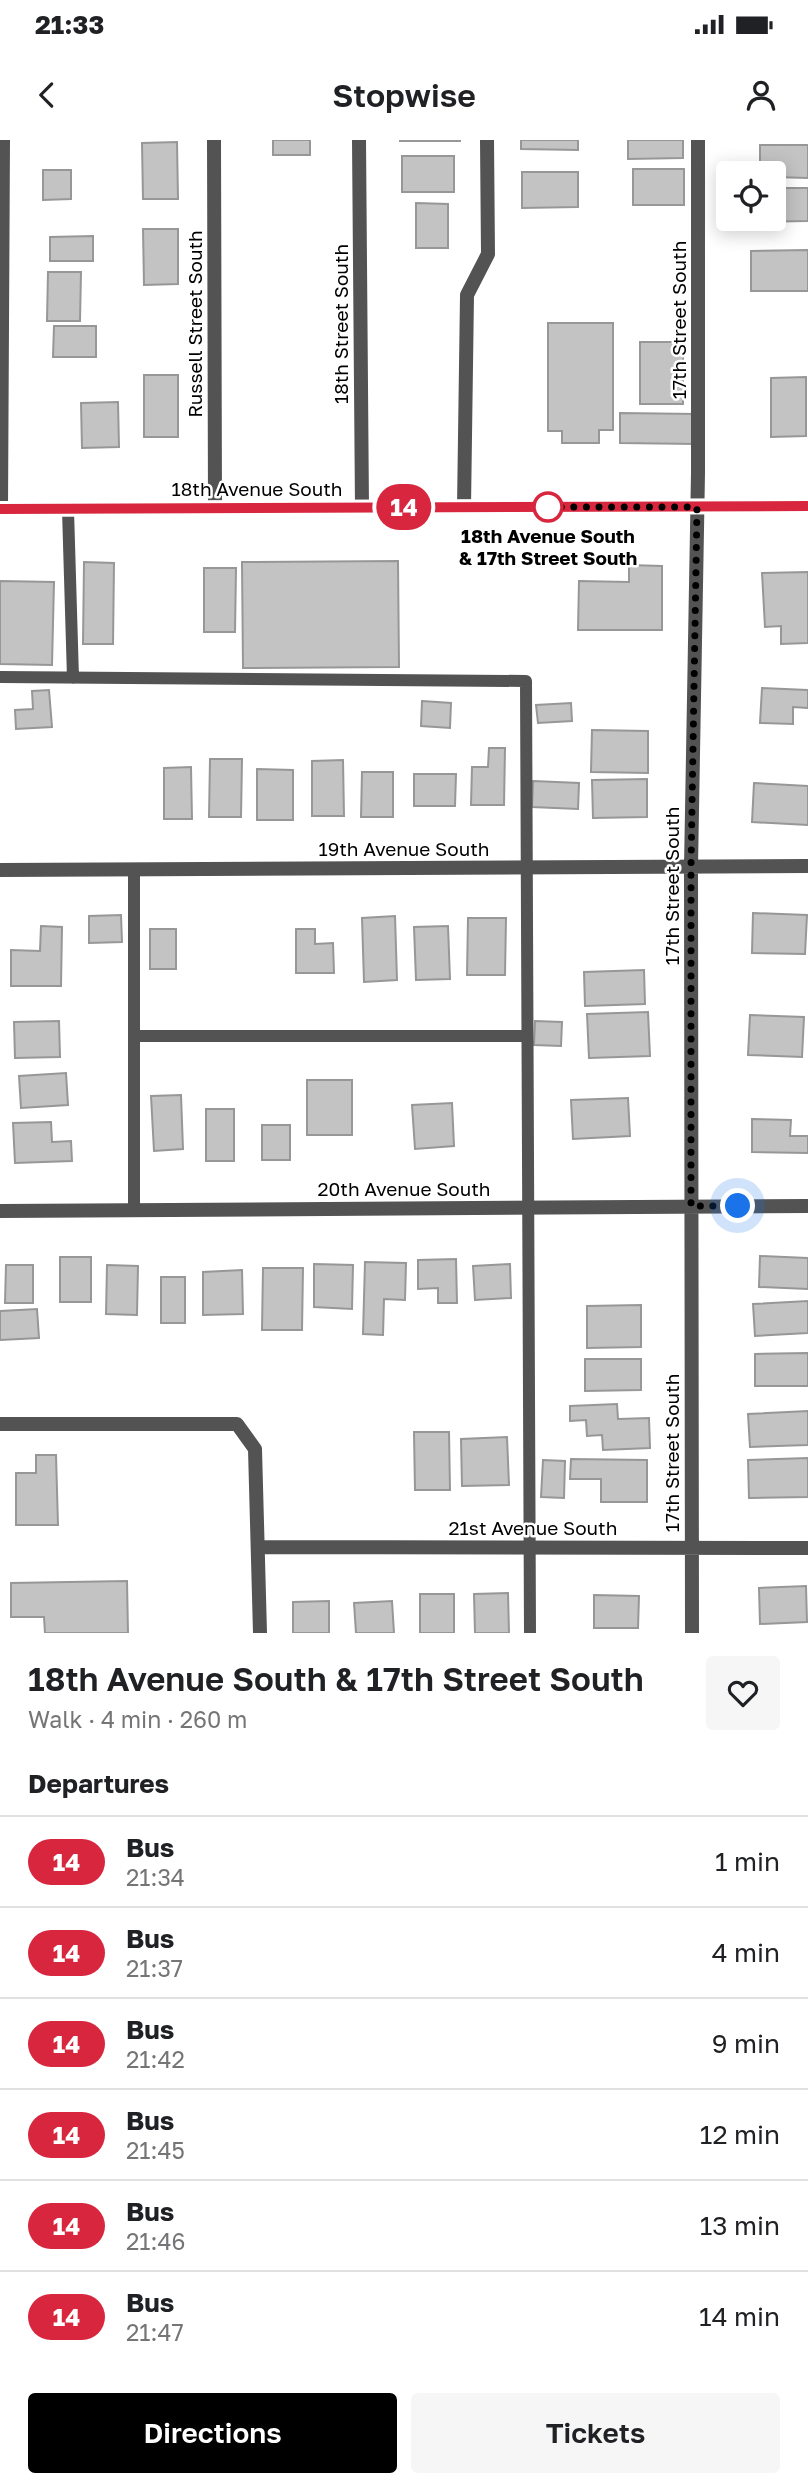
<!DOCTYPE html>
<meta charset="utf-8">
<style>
:root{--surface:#fff;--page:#f6f6f6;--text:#202124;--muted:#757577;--line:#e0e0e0;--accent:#000}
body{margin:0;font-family:"Golos Text",sans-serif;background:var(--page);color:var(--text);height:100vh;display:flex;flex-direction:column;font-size:26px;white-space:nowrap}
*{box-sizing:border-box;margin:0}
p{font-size:23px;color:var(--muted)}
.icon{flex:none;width:38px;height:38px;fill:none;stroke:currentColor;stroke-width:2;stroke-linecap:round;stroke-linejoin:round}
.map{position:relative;height:1493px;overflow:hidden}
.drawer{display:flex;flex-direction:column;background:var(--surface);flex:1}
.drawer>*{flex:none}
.badge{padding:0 14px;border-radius:23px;font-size:24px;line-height:46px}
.tools{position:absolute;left:716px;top:21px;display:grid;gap:14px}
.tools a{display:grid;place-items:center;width:70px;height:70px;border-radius:7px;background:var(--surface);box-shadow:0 4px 18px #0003;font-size:35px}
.you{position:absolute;width:35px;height:35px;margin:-18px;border:5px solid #fff;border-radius:50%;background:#1a73e8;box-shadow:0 0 0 10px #1a73e833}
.map>.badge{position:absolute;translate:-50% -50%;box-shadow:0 0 0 4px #fff}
h2{padding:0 28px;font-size:26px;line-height:63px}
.round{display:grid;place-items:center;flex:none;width:74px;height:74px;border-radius:7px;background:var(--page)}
.summary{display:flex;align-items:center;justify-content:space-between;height:119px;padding:0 28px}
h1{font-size:33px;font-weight:600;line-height:52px}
.primary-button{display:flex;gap:14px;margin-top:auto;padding:14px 28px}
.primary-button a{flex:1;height:80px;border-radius:7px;background:var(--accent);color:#fff;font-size:28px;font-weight:600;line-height:80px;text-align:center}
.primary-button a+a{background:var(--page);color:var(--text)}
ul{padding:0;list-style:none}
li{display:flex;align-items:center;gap:21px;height:91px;padding:0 28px;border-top:2px solid var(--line)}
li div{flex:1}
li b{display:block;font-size:26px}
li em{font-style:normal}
li .badge{min-width:77px;font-weight:700;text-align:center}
.status{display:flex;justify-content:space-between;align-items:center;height:49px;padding:0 35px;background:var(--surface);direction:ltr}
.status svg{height:19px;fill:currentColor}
header{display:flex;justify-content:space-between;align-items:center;height:91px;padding:0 28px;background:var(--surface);font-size:32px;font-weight:600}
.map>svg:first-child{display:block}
.building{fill:#c3c3c3;stroke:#979797;stroke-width:2}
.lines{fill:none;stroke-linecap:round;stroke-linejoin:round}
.lane{stroke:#535353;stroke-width:12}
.street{stroke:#535353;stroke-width:14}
.secondary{stroke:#202020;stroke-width:14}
.line-casing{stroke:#fff;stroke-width:16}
.line{stroke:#d7263d;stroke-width:10}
.walk{stroke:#000;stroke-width:7;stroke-dasharray:0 12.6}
.stop-dot{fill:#fff;stroke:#d7263d;stroke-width:3.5}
.labels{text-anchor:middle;stroke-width:5;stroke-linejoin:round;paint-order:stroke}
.street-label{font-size:19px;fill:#000;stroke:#fff}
.stop-label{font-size:19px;font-weight:bold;fill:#000;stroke:#fff}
</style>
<div class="status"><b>21:33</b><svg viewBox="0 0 49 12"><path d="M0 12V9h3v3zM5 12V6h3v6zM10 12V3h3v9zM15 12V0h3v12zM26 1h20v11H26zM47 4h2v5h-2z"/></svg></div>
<header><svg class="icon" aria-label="back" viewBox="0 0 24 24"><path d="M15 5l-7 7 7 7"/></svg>Stopwise<svg class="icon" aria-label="person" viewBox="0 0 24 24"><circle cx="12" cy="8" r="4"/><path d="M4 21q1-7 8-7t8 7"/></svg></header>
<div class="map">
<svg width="808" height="1493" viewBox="0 0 808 1493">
<rect width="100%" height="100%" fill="#fff"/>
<path class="building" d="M 273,0 L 310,0 L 310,15 L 273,15 Z
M 400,0 L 460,0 L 460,1 L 400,1 Z
M 521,0 L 578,0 L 578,10 L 521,9 Z
M 628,0 L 683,0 L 683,18 L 628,19 Z
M 177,2 L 178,59 L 143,59 L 142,3 Z
M 760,5 L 808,5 L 808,38 L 774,37 L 774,33 L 760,33 Z
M 402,16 L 454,16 L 454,52 L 402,52 Z
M 633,29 L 684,29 L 684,65 L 633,65 Z
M 43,30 L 71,30 L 71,59 L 43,60 Z
M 522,32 L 578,32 L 578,67 L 522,68 Z
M 774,48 L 808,48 L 808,81 L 754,82 L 754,79 L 774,79 Z
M 416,63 L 448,64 L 448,108 L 416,108 Z
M 143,89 L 178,89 L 178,144 L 144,145 Z
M 93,96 L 93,121 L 50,121 L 50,97 Z
M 808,110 L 808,151 L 751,151 L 751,111 Z
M 48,132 L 81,132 L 80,181 L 47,181 Z
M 548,183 L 613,183 L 613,290 L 599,290 L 599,303 L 562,303 L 562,291 L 548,291 Z
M 54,186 L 96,186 L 96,217 L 53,217 Z
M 640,202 L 683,202 L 683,264 L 640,264 Z
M 144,235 L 178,235 L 178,297 L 144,297 Z
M 806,237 L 806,296 L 771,297 L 771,238 Z
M 118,262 L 119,307 L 82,308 L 81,263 Z
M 620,273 L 696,274 L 696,304 L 620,303 Z
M 398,421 L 399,527 L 243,528 L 242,422 Z
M 84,422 L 114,423 L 113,504 L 83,504 Z
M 629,425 L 662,426 L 662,490 L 578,490 L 579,441 L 629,442 Z
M 204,428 L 236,428 L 235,492 L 204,492 Z
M 808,432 L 808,503 L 781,504 L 781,486 L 765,487 L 762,433 Z
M 0,441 L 54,442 L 52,525 L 0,524 Z
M 762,548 L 808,550 L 808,568 L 793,567 L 793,584 L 760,583 Z
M 49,550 L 52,587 L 16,589 L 15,570 L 33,569 L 32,551 Z
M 422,561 L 451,563 L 450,588 L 421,586 Z
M 571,563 L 572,581 L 538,583 L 536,565 Z
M 592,590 L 648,591 L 648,633 L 591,632 Z
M 489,608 L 505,608 L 504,665 L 471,665 L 472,627 L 488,627 Z
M 210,619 L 242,619 L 241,677 L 209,677 Z
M 343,620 L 344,676 L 312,676 L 312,621 Z
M 191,627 L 192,679 L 164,679 L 164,628 Z
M 257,629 L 293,630 L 293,680 L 257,680 Z
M 362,632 L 393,632 L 393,677 L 361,677 Z
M 414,634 L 456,634 L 455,666 L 414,666 Z
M 647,639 L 647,677 L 593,678 L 592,640 Z
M 533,641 L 579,643 L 578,669 L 532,667 Z
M 754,643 L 808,646 L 808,685 L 752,682 Z
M 753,773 L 807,775 L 805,814 L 752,813 Z
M 121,775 L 122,802 L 89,803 L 89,776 Z
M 395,776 L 397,840 L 364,842 L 362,778 Z
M 468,778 L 506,778 L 505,835 L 467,835 Z
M 41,786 L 62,787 L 61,846 L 11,846 L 11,810 L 40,811 Z
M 448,786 L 450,839 L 416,840 L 414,787 Z
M 150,789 L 176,789 L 176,829 L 150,829 Z
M 296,789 L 315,789 L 315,804 L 333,803 L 334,833 L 296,833 Z
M 644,830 L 645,864 L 585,866 L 584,832 Z
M 648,872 L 650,916 L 589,918 L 587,874 Z
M 750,875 L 804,877 L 802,917 L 748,915 Z
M 59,881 L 60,917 L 15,918 L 14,882 Z
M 535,881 L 562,882 L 561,906 L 534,905 Z
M 66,933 L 68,965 L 21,968 L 19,936 Z
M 307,940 L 352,940 L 352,995 L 307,995 Z
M 181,955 L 183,1009 L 154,1011 L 151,956 Z
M 628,958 L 630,996 L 573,999 L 571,960 Z
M 452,963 L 454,1006 L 415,1009 L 412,965 Z
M 206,969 L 234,969 L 234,1021 L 206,1021 Z
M 752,979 L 791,980 L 790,996 L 808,996 L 808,1013 L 752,1012 Z
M 51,982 L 52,1002 L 71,1001 L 72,1021 L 15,1023 L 13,983 Z
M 262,985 L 290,985 L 290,1020 L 262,1020 Z
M 760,1116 L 808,1118 L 808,1149 L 759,1147 Z
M 60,1117 L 91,1117 L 91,1162 L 60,1162 Z
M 456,1119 L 457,1163 L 438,1163 L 438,1148 L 418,1149 L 418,1120 Z
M 365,1122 L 406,1123 L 405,1160 L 384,1159 L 383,1195 L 363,1194 Z
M 314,1124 L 353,1125 L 352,1169 L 314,1167 Z
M 510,1124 L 511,1158 L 475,1160 L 473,1126 Z
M 6,1125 L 33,1125 L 33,1163 L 5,1163 Z
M 107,1125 L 138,1126 L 137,1175 L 106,1174 Z
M 263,1128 L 303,1128 L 302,1190 L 262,1190 Z
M 242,1130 L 243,1174 L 203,1175 L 203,1132 Z
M 161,1137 L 185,1137 L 185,1183 L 161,1183 Z
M 808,1161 L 808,1193 L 755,1196 L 753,1164 Z
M 641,1165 L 641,1207 L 587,1208 L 587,1166 Z
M 37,1169 L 39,1198 L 0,1200 L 0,1171 Z
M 808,1213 L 808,1246 L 755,1246 L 755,1214 Z
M 585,1219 L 641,1219 L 641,1250 L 585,1251 Z
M 617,1264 L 618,1279 L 649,1278 L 650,1308 L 603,1310 L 602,1295 L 587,1296 L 586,1280 L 570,1281 L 570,1266 Z
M 808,1271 L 808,1305 L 750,1307 L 748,1274 Z
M 414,1292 L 449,1292 L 450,1350 L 415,1350 Z
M 507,1297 L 509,1345 L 462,1346 L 461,1299 Z
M 36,1315 L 56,1315 L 58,1385 L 16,1385 L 16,1333 L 36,1333 Z
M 808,1318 L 808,1357 L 749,1358 L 748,1320 Z
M 571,1319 L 647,1320 L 647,1362 L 601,1362 L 601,1339 L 570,1339 Z
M 543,1320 L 565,1321 L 564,1358 L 541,1357 Z
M 127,1441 L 128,1493 L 45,1493 L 44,1477 L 11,1477 L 11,1443 Z
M 806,1446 L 807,1482 L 760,1484 L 759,1448 Z
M 508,1453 L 509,1493 L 475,1493 L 474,1454 Z
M 420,1454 L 454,1454 L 454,1493 L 420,1493 Z
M 594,1455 L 639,1456 L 638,1488 L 594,1488 Z
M 329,1461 L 329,1493 L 293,1493 L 293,1462 Z
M 392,1461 L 394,1493 L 356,1493 L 354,1463 Z"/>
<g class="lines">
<path class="lane" d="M 68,370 L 73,538
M 0,537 L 526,541 L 530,1493
M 134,729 L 134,1070
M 134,896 L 527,896"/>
<path class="street" d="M 214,0 L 215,368
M 359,0 L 362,368
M 464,367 L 467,155 L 488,114 L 487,0
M 1,369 L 3,0
M 0,730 L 808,726
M 0,1071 L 808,1066
M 0,1284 L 237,1284 L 255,1309 L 260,1493
M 258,1407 L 808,1408
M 692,1493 L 691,727 L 698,333 L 698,0"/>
<path class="secondary" d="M 0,369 L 808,366"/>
</g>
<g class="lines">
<g class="line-casing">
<path id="line" d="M 0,369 L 808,366"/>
</g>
<use href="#line" class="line"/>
<path class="walk" d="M 548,367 L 542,367 L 697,367 L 691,727 L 691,1066 L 738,1066"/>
</g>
<circle class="stop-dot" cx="548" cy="367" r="14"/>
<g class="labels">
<g class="street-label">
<text transform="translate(679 180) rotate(-90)" y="7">17th Street South</text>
<text transform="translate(195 184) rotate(-90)" y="7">Russell Street South</text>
<text transform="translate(341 184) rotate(-90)" y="7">18th Street South</text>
<text x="257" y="356">18th Avenue South</text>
<text x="404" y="716">19th Avenue South</text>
<text transform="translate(672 746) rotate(-90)" y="7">17th Street South</text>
<text x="404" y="1056">20th Avenue South</text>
<text transform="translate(672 1313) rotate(-90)" y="7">17th Street South</text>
<text x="533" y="1395">21st Avenue South</text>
</g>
<g class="stop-label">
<text x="548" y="403">18th Avenue South<tspan x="548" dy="22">&amp; 17th Street South</tspan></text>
</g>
</g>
</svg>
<div class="tools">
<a><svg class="icon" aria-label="locate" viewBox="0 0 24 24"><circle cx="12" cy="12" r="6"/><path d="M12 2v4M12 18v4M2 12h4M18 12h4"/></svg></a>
</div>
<div class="you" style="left:738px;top:1066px"></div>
<b class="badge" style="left:404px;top:367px;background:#d7263d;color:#fff">14</b>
</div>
<section class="drawer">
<div class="summary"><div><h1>18th Avenue South &amp; 17th Street South</h1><p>Walk · 4 min · 260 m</p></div><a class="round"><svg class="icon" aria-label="heart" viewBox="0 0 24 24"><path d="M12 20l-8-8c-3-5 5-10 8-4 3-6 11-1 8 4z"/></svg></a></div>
<h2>Departures</h2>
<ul>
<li><span class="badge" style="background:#d7263d;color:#fff">14</span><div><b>Bus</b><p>21:34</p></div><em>1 min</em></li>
<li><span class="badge" style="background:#d7263d;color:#fff">14</span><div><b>Bus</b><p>21:37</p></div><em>4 min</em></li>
<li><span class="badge" style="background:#d7263d;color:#fff">14</span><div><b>Bus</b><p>21:42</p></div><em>9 min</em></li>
<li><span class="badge" style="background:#d7263d;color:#fff">14</span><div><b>Bus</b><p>21:45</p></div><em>12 min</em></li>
<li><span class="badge" style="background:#d7263d;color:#fff">14</span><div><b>Bus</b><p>21:46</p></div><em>13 min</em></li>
<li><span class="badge" style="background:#d7263d;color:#fff">14</span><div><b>Bus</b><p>21:47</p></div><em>14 min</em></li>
</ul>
<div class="primary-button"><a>Directions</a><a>Tickets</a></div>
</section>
